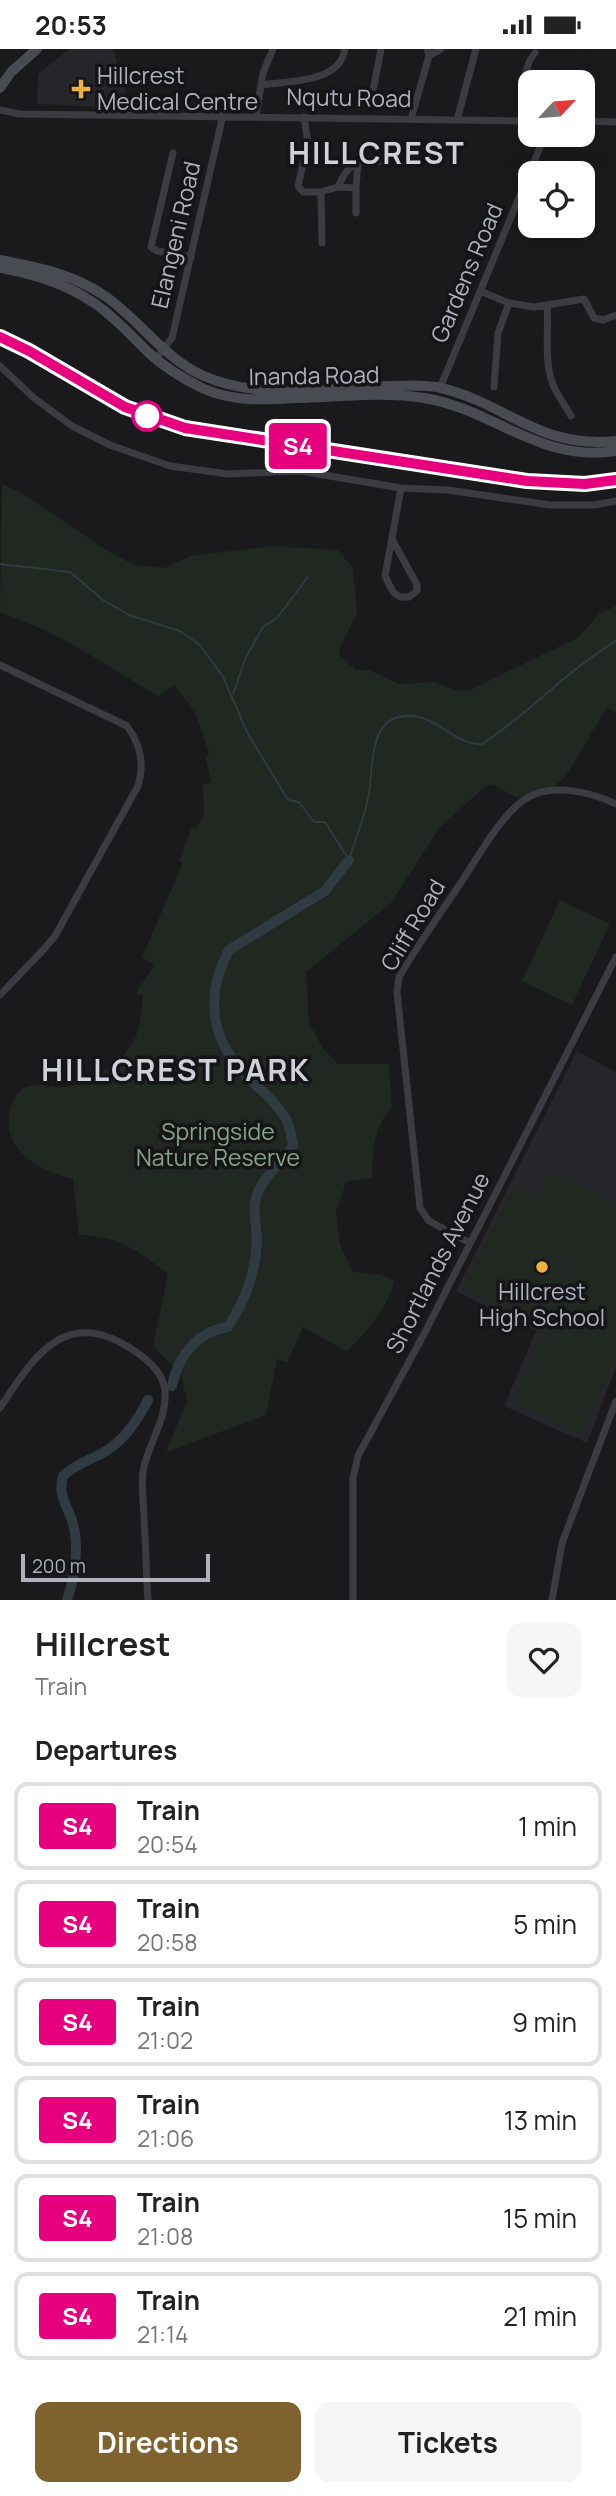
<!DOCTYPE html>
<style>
:root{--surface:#fff;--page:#f6f6f6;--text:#222;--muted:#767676;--line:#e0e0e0;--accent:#7f622e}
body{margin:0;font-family:Manrope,sans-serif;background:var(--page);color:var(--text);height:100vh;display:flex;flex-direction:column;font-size:26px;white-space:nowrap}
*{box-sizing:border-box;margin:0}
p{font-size:23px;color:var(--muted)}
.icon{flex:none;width:38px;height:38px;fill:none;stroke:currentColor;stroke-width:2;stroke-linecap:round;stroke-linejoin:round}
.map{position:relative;height:1551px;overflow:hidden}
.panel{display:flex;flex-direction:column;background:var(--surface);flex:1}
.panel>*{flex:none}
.badge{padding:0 14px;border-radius:5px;font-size:24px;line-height:46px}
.needle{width:46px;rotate:64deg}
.tools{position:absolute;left:518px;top:21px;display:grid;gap:14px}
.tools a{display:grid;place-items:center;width:77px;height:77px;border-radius:14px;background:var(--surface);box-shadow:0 7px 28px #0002;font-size:35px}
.scale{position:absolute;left:21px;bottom:18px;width:189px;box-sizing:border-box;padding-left:7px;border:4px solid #adb2bc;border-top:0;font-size:19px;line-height:24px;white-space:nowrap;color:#adb2bc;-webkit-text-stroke:5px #151518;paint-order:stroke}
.map>.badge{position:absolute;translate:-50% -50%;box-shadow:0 0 0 4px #fff}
h2{padding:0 35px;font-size:26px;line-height:63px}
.round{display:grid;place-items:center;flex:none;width:74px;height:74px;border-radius:14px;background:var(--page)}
.headline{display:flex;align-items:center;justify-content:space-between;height:119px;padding:0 35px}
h1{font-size:33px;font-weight:700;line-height:52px}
.cta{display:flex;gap:14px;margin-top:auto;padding:14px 35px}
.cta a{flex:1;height:80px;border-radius:14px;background:var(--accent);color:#fff;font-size:28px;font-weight:700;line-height:80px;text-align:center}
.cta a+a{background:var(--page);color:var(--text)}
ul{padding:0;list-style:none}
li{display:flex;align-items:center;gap:21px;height:88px;margin:0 14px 10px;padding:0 21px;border:4px solid var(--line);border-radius:14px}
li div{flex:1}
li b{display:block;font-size:26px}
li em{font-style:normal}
li .badge{min-width:77px;font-weight:700;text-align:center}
.status{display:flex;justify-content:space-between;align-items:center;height:49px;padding:0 35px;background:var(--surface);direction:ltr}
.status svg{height:19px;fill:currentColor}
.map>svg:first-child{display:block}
.built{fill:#26262a}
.green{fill:#202821}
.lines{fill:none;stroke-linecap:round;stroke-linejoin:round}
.stream{stroke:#303a41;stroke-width:2}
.river{stroke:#303a41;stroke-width:10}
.minor{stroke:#3b3c42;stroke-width:7}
.secondary{stroke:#494b52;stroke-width:10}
.rail-casing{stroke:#4e5057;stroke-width:4.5}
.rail{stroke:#151518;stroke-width:2;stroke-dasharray:5;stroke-linecap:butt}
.line-casing{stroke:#fff;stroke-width:16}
.line{stroke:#e6007e;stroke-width:10}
.poi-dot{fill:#f1b03d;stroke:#151518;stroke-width:2.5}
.stop-dot{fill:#fff;stroke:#e6007e;stroke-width:3.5}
.labels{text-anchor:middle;stroke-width:7;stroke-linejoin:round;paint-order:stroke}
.poi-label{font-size:23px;fill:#adb2bc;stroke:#151518;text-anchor:start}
.street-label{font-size:23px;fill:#adb2bc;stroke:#151518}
.park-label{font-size:23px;fill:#84a686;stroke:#151518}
.district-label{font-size:30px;font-weight:bold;letter-spacing:2px;fill:#ced1d8;stroke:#151518}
</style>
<div class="status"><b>20:53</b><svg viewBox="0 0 49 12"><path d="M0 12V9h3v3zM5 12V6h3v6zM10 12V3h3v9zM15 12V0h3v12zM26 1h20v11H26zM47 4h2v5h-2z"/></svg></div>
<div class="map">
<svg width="616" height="1551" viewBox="0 0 616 1551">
<rect width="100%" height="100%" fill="#1a1a1d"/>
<path class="built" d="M 69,0 L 113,0 L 131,59 L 37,55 L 38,25 Z
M 577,1002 L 616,1023 L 616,1318 L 587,1394 L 504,1357 L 536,1282 L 456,1242 Z"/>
<path class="green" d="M 2,435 L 23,445 L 108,502 L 134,516 L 164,519 L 190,507 L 272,497 L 338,501 L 353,519 L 357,564 L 341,596 L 339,606 L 356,621 L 369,621 L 399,635 L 433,633 L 456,641 L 468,642 L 579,588 L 599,565 L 616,557 L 616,664 L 607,658 L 566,727 L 553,738 L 517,749 L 493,735 L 486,737 L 440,778 L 391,854 L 306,923 L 309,973 L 322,998 L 338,1015 L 389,1015 L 392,1059 C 373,1077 373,1104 372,1129 L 346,1133 L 336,1163 L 340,1195 L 352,1222 C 369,1227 379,1222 394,1232 C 387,1261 367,1281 347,1303 L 303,1278 L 287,1314 L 277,1310 L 266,1366 L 166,1403 L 187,1352 L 181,1325 L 153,1297 L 168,1225 C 140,1203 116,1185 79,1186 L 73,1130 C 41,1123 0,1101 10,1061 C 13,1052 16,1043 24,1039 C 35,1033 50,1038 61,1038 C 86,1037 124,1012 135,989 C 140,978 142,960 143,947 L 136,944 L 154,916 L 142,908 L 183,814 L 179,812 L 192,778 L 197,780 L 204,765 L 203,736 L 211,733 L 206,709 L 209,704 L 195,663 L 174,636 L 158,647 C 105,616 59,582 0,564 Z
M 560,851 L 610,875 L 572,956 L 522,932 Z
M 550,1122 L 616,1155 L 616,1305 L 583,1385 L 514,1354 L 542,1280 L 462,1238 L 513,1138 L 537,1148 Z"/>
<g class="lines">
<path class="stream" d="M 0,515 L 70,523 L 103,551 L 129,566 L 180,582 L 200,596 L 223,628 L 248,685 L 288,751 L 299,753 L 314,773 L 325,773 L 349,811
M 233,645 L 246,608 L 263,578 L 277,569 L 308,528
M 349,811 C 355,791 364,770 368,749 C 375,715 366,658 419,668 C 442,673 457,696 482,695 C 530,664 567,621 616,592"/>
<path class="river" d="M 172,1337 C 178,1307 196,1283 228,1278 C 246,1249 255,1226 257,1192 C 257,1179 253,1166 255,1154 C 258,1130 282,1115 293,1096 C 291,1087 290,1077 286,1070 C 276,1053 263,1043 249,1030 C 211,992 204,948 229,901 L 325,842 L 349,811
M 67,1551 C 74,1530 78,1507 75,1485 C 73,1461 56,1451 63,1427 C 74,1416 87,1412 101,1405 C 122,1394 138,1371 148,1351"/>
<path class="minor" d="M 429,7 L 441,0
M 261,36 C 289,32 340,34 345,0
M 373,42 L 381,0
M 530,59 C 520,45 524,16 535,4
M 0,61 L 19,65 L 530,72
M 256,67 L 263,24 L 273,0
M 304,68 L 308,94 L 298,137 L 303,143 L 321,143 L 322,194
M 411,70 L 429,7 L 427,0
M 457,71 L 476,0
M 583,72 L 616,73
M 173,104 L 151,198 L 157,202 L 191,208
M 338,138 C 350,111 354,114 382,112
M 321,143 L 338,138 L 356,139
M 356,164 L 356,139 L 358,114
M 480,242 L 509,254 L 534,258 L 584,250 L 594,269 L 603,271 L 616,266
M 547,256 C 549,279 544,312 552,333 C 556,345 565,356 571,367
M 156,309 L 172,289 L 223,66
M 0,317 L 34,349 L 72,377 L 110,396 L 170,417 L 228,425 L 300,422 L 401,439 L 448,441 L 550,456 L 595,456 L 616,452
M 494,338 L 498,284 L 509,254
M 440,339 L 545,86
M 392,490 L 417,536 L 417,542 L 409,548 L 400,548 L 393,543 L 385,527 L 401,439
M 0,616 L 127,677 C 141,696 145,715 138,737 L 55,887 L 44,900 L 0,946
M 470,1194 L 429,1172 L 420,1159 L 397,943 L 399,928 C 417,897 438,868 458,838 C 475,813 502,763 527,749 C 553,734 591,743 616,755
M 0,1359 C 34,1307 65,1256 133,1301 C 147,1310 163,1324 165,1341 C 168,1370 147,1396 143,1423 C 141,1439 144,1455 144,1471 C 146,1498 146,1524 148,1551
M 353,1551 L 353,1429 L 358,1407 L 424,1285 L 616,908
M 552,1551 L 562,1494 L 616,1352"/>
<path class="secondary" d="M 0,39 L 11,23 L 37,0
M 0,211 C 37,218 73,225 105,247 C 140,271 163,309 204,327 C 261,352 327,338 388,337 C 405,337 423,335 441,339 C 508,355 538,400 616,392
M 0,219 C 33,225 65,234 94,254 C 115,268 131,287 149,304 C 164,318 184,330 202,339 C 232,353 265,351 297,349 C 339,348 382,342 424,349 C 494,360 539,414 616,402"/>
<g class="rail-casing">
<path id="rail" d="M 0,288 L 29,302 L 125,358 L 185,379 L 527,432 L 585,435 L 616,431"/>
</g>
<use href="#rail" class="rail"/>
</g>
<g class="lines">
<g class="line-casing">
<path id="line" d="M 0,288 L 29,302 L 125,358 L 185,379 L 527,432 L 585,435 L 616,431"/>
</g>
<use href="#line" class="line"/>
</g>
<g class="poi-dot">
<path d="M77.5 29.5h7v7h7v7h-7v7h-7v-7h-7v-7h7z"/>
<circle cx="542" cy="1218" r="7"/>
</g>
<circle class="stop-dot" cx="147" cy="367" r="14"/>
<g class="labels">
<g class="poi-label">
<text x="97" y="35">Hillcrest<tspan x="97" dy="26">Medical Centre</tspan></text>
<text x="542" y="1251" text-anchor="middle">Hillcrest<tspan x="542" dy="26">High School</tspan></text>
</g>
<g class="street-label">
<text transform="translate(349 49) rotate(1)" y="8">Nqutu Road</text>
<text transform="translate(176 186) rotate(-77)" y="8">Elangeni Road</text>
<text transform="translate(467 224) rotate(-67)" y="8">Gardens Road</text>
<text transform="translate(314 327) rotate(-1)" y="8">Inanda Road</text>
<text transform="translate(413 876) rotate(-59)" y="8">Cliff Road</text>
<text transform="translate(438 1214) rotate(-63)" y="8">Shortlands Avenue</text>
</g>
<g class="park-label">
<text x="218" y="1091">Springside<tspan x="218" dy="26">Nature Reserve</tspan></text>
</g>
<g class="district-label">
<text x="377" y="115">HILLCREST</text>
<text x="176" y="1032">HILLCREST PARK</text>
</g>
</g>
</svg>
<div class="tools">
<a><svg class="needle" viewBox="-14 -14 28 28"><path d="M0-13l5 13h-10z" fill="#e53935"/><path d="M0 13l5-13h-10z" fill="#767676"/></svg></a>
<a><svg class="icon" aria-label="locate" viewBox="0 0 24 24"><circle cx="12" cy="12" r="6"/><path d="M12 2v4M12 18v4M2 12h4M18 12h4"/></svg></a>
</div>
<div class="scale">200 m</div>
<b class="badge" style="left:298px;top:397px;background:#e6007e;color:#fff">S4</b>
</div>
<section class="panel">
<div class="headline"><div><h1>Hillcrest</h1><p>Train</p></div><a class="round"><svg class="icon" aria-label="heart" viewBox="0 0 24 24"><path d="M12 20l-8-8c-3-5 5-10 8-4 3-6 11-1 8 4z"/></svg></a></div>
<h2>Departures</h2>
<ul>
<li><span class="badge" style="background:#e6007e;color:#fff">S4</span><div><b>Train</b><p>20:54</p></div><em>1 min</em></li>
<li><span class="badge" style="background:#e6007e;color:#fff">S4</span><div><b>Train</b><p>20:58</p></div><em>5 min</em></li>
<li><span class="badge" style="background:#e6007e;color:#fff">S4</span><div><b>Train</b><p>21:02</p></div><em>9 min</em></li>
<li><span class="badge" style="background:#e6007e;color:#fff">S4</span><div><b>Train</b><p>21:06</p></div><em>13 min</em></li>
<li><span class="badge" style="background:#e6007e;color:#fff">S4</span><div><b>Train</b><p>21:08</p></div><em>15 min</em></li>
<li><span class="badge" style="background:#e6007e;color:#fff">S4</span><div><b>Train</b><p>21:14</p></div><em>21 min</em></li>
</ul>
<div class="cta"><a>Directions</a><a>Tickets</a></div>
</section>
